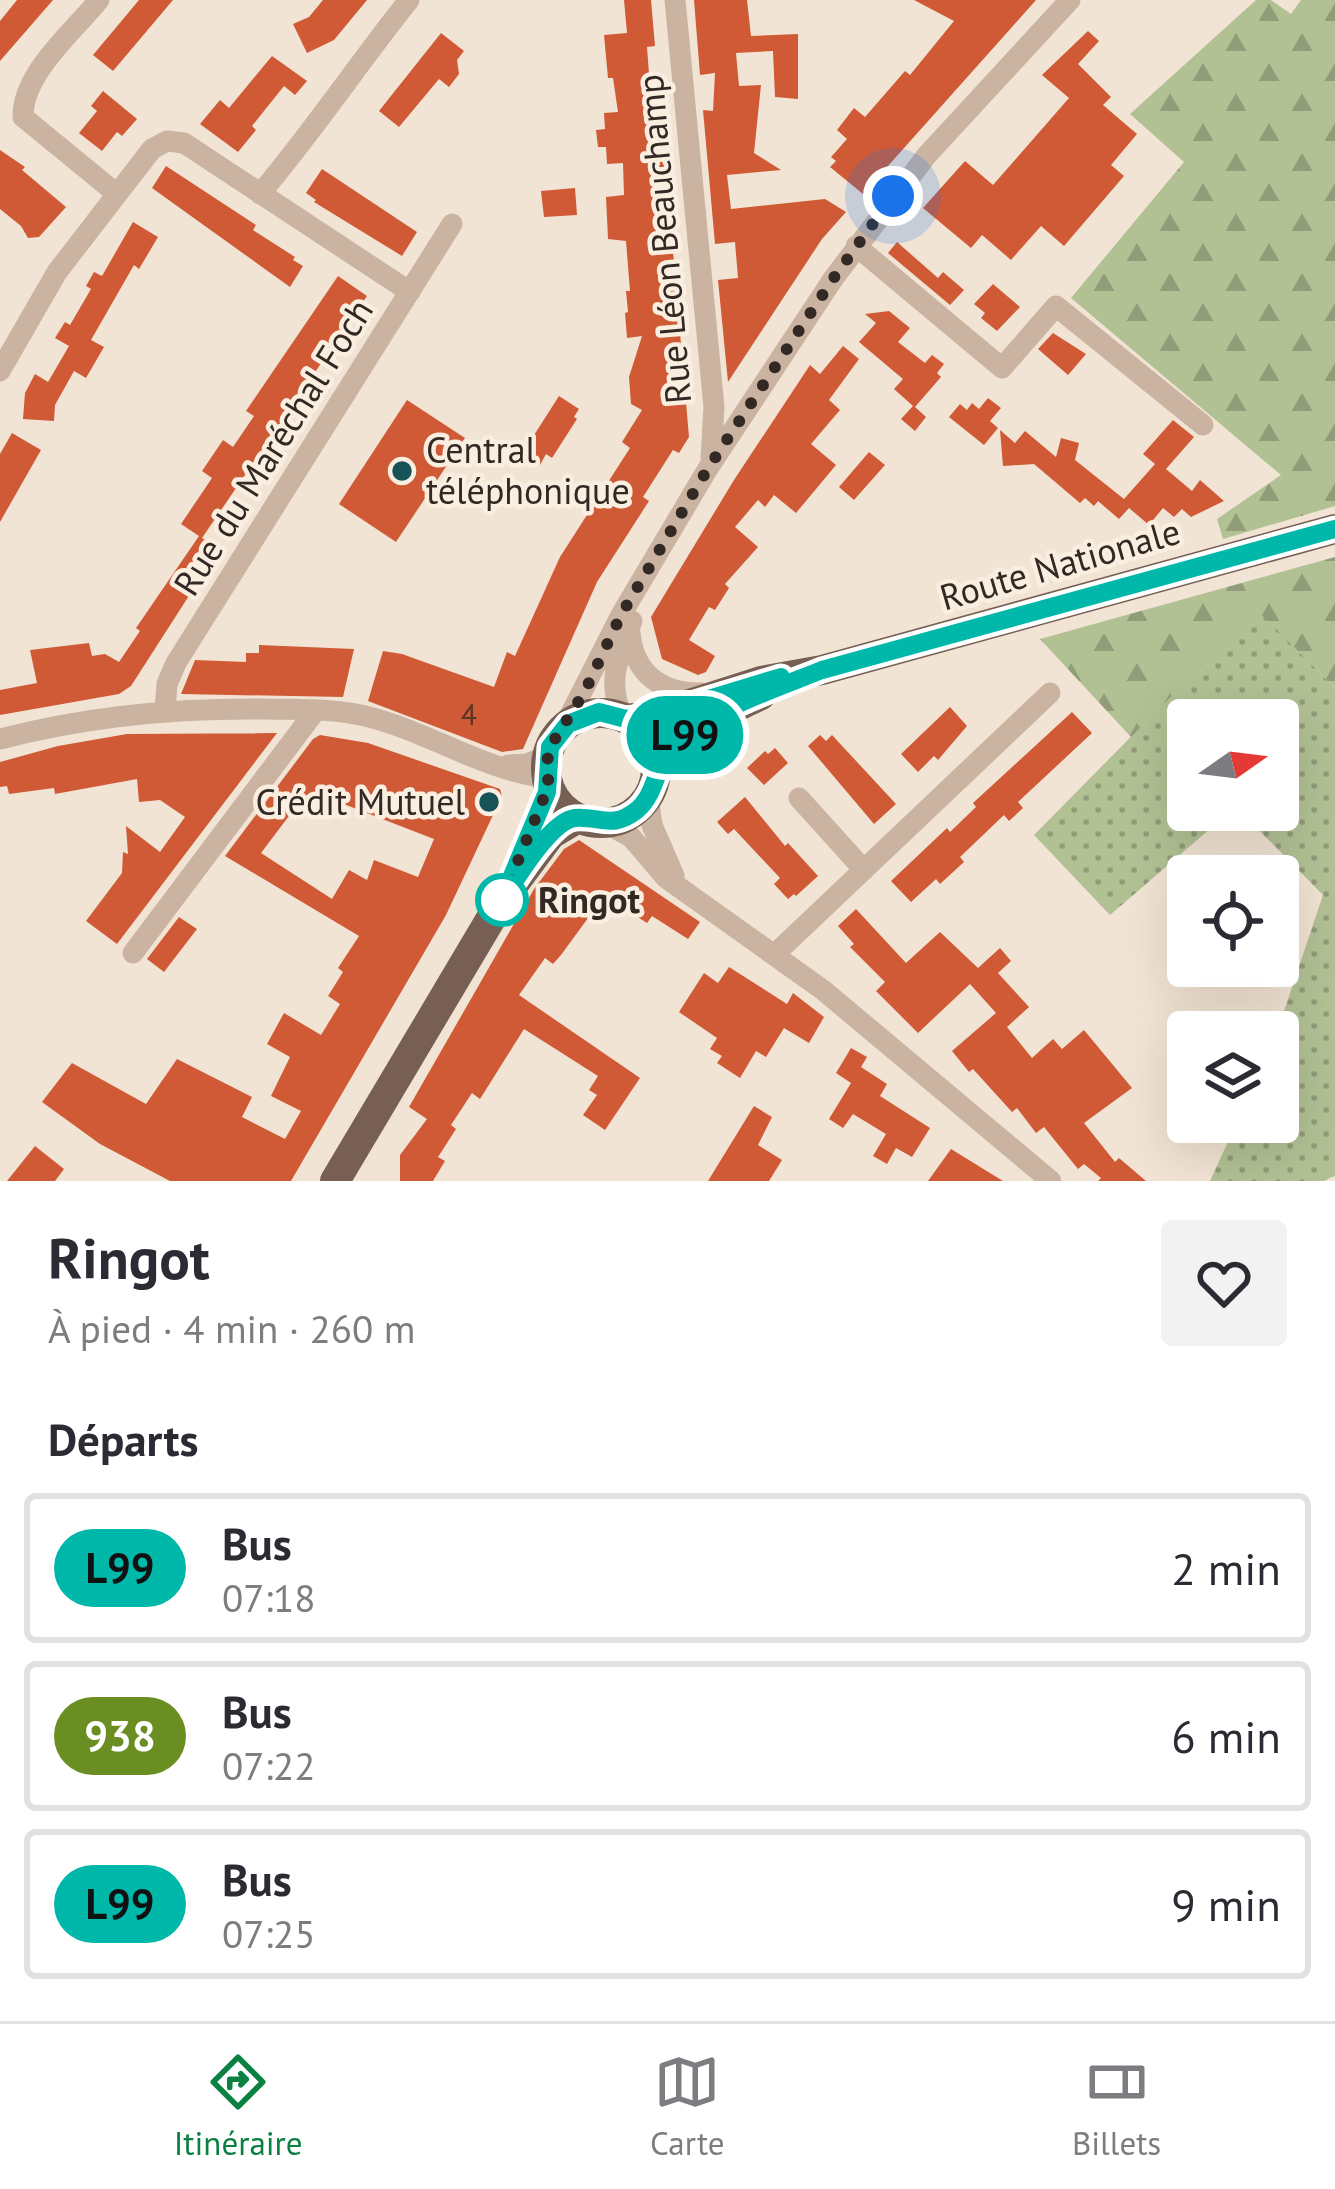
<!DOCTYPE html>
<html lang="fr">
<meta charset="utf-8">
<style>
:root{--surface:#fff;--page:#f2f2f3;--text:#2b2b33;--muted:#7c7c81;--line:#e1e1e2;--accent:#0b8043}
body{margin:0;font-family:"PT Sans",sans-serif;background:var(--page);color:var(--text);height:100vh;display:flex;flex-direction:column;font-size:45px;white-space:nowrap}
*{box-sizing:border-box;margin:0}
p{font-size:39px;color:var(--muted)}
.icon{flex:none;width:66px;height:66px;fill:none;stroke:currentColor;stroke-width:2;stroke-linecap:round;stroke-linejoin:round}
.map{position:relative;height:1181px;overflow:hidden}
.side{display:flex;flex-direction:column;background:var(--surface);flex:1}
.side>*{flex:none}
.badge{padding:0 24px;border-radius:39px;font-size:42px;line-height:78px}
.needle{width:78px;rotate:76deg}
.buttons{position:absolute;left:1167px;top:699px;display:grid;gap:24px}
.buttons a{display:grid;place-items:center;width:132px;height:132px;border-radius:12px;background:var(--surface);box-shadow:0 12px 48px #0002;font-size:60px}
.you{position:absolute;width:60px;height:60px;margin:-30px;border:9px solid #fff;border-radius:50%;background:#1a73e8;box-shadow:0 0 0 18px #1a73e833}
.map>.badge{position:absolute;translate:-50% -50%;box-shadow:0 0 0 6px #fff}
h2{padding:0 48px;font-size:45px;line-height:108px}
.round{display:grid;place-items:center;flex:none;width:126px;height:126px;border-radius:12px;background:var(--page)}
.overview{display:flex;align-items:center;justify-content:space-between;height:204px;padding:0 48px}
h1{font-size:57px;font-weight:600;line-height:90px}
ul{padding:0;list-style:none}
li{display:flex;align-items:center;gap:36px;height:150px;margin:0 24px 18px;padding:0 24px;border:6px solid var(--line);border-radius:12px}
li div{flex:1}
li b{display:block;font-size:45px}
li em{font-style:normal}
li .badge{min-width:132px;font-weight:700;text-align:center}
.tabs{display:flex;justify-content:space-around;align-items:center;height:168px;border-top:3px solid var(--line);background:var(--surface);font-size:33px;color:var(--muted)}
.tabs a{display:grid;justify-items:center;gap:6px}
.tabs .active{color:var(--accent)}
.map>svg:first-child{display:block}
.grass{fill:url(#grass-dots)}
.forest{fill:url(#forest-firs)}
.building{fill:#cf5a35;fill-rule:evenodd}
.lines{fill:none;stroke-linecap:round;stroke-linejoin:round}
.minor{stroke:#cab3a0;stroke-width:21}
.primary{stroke:#775f53;stroke-width:30}
.line-casing{stroke:#fff;stroke-width:27}
.line{stroke:#00b8aa;stroke-width:18}
.walk{stroke:#332924;stroke-width:12;stroke-dasharray:0 21.6}
.poi-dot{fill:#175357;stroke:#faeee0;stroke-width:4.5}
.stop-dot{fill:#fff;stroke:#00b8aa;stroke-width:6}
.labels{text-anchor:middle;stroke-width:9;stroke-linejoin:round;paint-order:stroke}
.number-label{font-size:30px;fill:#5a3528}
.street-label{font-size:36px;fill:#332924;stroke:#faeee0}
.poi-label{font-size:36px;fill:#332924;stroke:#faeee0;text-anchor:start}
.stop-label{font-size:36px;font-weight:bold;fill:#332924;stroke:#faeee0;text-anchor:start}
</style>
<div class="map">
<svg width="1335" height="1181" viewBox="0 0 1335 1181">
<defs>
<pattern id="grass-dots" width="8" height="8" patternUnits="userSpaceOnUse" patternTransform="scale(3)"><rect width="8" height="8" fill="#b2c194"/><path d="M2 2h.1M6 6h.1" fill="none" stroke="#919d79" stroke-width="1.8" stroke-linecap="round"/></pattern>
<pattern id="forest-firs" width="22" height="20" patternUnits="userSpaceOnUse" patternTransform="scale(3)"><rect width="22" height="20" fill="#b2c194"/><path d="M5 1l3.5 6h-7zM16 11l3.5 6h-7z" fill="#919d79"/></pattern>
</defs>
<rect width="100%" height="100%" fill="#f2e4d4"/>
<path class="grass" d="M 1257,609 L 1335,688 L 1335,1176 L 1323,1181 L 1210,1181 L 1237,1122 L 1278,1122 L 1277,1032 L 1323,895 L 1239,810 L 1278,810 L 1278,720 L 1188,720 L 1188,810 L 1232,810 L 1110,915 L 1034,835 Z"/>
<path class="forest" d="M 1256,0 L 1271,0 L 1291,14 L 1301,0 L 1335,0 L 1335,506 L 1223,539 L 1217,519 L 1281,475 L 1071,298 L 1184,162 L 1130,114 Z
M 1335,557 L 1335,688 L 1257,610 L 1131,737 L 1040,639 Z"/>
<path class="building" d="M 17,0 L 53,0 L 0,61 L 0,21 Z
M 139,0 L 173,0 L 113,71 L 93,55 Z
M 323,0 L 367,0 L 334,40 L 307,53 L 293,24 L 309,17 Z
M 624,0 L 651,0 L 655,46 L 647,47 L 651,102 L 660,101 L 689,437 L 679,453 L 673,450 L 643,497 L 649,501 L 597,582 L 523,749 L 502,752 L 368,701 L 383,651 L 402,654 L 494,687 L 507,652 L 515,656 L 560,557 L 630,448 L 622,442 L 642,410 L 631,404 L 629,377 L 642,336 L 627,338 L 625,313 L 628,312 L 626,291 L 630,291 L 626,241 L 608,239 L 606,197 L 624,195 L 623,163 L 607,164 L 606,147 L 598,147 L 596,130 L 605,129 L 604,113 L 618,112 L 613,78 L 608,78 L 604,35 L 627,33 Z
M 694,0 L 747,0 L 751,36 L 798,34 L 798,99 L 775,97 L 773,51 L 736,53 L 739,86 L 761,85 L 754,153 L 781,170 L 727,175 L 731,209 L 825,199 L 846,212 L 822,239 L 728,382 L 718,280 L 738,278 L 735,242 L 715,244 L 703,110 L 713,111 L 715,73 L 700,75 Z
M 914,0 L 1036,0 L 863,194 L 830,167 L 836,161 L 831,157 L 847,139 L 837,130 L 854,108 L 865,117 L 905,71 L 910,75 L 954,21 Z
M 1088,31 L 1099,41 L 1078,64 L 1111,97 L 1103,105 L 1137,134 L 1111,165 L 1124,176 L 1064,246 L 1041,226 L 1011,260 L 982,235 L 971,248 L 923,208 L 965,161 L 993,185 L 1069,98 L 1042,75 Z
M 441,33 L 464,51 L 457,60 L 459,74 L 449,87 L 439,79 L 399,127 L 379,111 Z
M 272,56 L 307,81 L 295,95 L 284,86 L 252,126 L 256,130 L 238,152 L 200,124 L 220,100 L 229,108 Z
M 103,91 L 137,119 L 122,136 L 117,132 L 102,151 L 79,133 L 97,111 L 91,106 Z
M 0,150 L 25,167 L 22,170 L 66,207 L 39,237 L 28,238 L 21,226 L 0,209 Z
M 166,166 L 256,225 L 253,230 L 295,257 L 293,260 L 303,266 L 290,287 L 152,188 Z
M 322,169 L 417,232 L 402,256 L 314,202 L 316,200 L 306,193 Z
M 575,188 L 577,215 L 544,217 L 541,191 Z
M 133,222 L 158,237 L 139,269 L 134,265 L 91,340 L 104,347 L 86,378 L 74,371 L 55,405 L 54,421 L 23,419 L 25,393 L 35,374 L 48,382 L 69,346 L 55,338 L 65,322 L 70,325 L 91,289 L 86,286 L 94,272 L 102,276 Z
M 897,242 L 938,278 L 943,272 L 964,290 L 950,305 L 888,253 Z
M 338,276 L 367,296 L 202,538 L 181,524 L 212,478 L 202,471 L 223,440 L 233,447 L 254,416 L 246,411 Z
M 993,284 L 1020,307 L 997,331 L 981,318 L 985,313 L 974,304 Z
M 889,311 L 910,328 L 898,342 L 925,363 L 932,355 L 944,364 L 937,373 L 941,377 L 915,407 L 926,417 L 915,431 L 901,419 L 913,406 L 894,389 L 903,379 L 859,342 L 876,323 L 865,314 Z
M 1053,333 L 1086,354 L 1068,375 L 1038,349 Z
M 843,346 L 859,359 L 829,400 L 840,410 L 811,444 L 836,465 L 796,513 L 774,495 L 765,507 L 758,500 L 735,527 L 758,547 L 725,584 L 729,588 L 715,610 L 709,607 L 689,640 L 715,656 L 706,672 L 698,675 L 662,659 L 651,617 L 734,480 L 810,365 L 820,374 Z
M 559,396 L 579,409 L 574,417 L 577,419 L 552,458 L 546,454 L 540,465 L 522,454 Z
M 988,398 L 1001,408 L 990,421 L 998,428 L 984,445 L 949,417 L 960,404 L 967,410 L 972,403 L 979,409 Z
M 407,400 L 465,438 L 396,542 L 339,504 Z
M 1173,420 L 1194,437 L 1166,469 L 1192,491 L 1200,480 L 1224,501 L 1191,517 L 1182,509 L 1174,517 L 1163,508 L 1149,525 L 1129,508 L 1119,519 L 1098,501 L 1094,506 L 1085,498 L 1080,503 L 1034,464 L 1003,466 L 1000,430 L 1015,443 L 1025,431 L 1056,457 L 1061,438 L 1079,443 L 1075,460 L 1124,499 L 1155,464 L 1143,454 Z
M 12,433 L 41,450 L 0,522 L 0,454 Z
M 869,452 L 885,465 L 854,500 L 839,487 Z
M 199,536 L 219,549 L 131,686 L 119,694 L 0,715 L 0,690 L 37,683 L 30,650 L 89,643 L 92,656 L 105,654 L 119,662 L 140,631 L 136,628 Z
M 259,645 L 354,649 L 343,697 L 181,694 L 195,660 L 246,662 L 246,653 L 259,653 Z
M 950,707 L 967,726 L 938,760 L 934,756 L 918,772 L 901,754 Z
M 1072,712 L 1092,733 L 1018,802 L 1023,808 L 1009,821 L 1004,815 L 960,857 L 964,862 L 940,884 L 936,879 L 911,902 L 891,881 L 947,828 L 950,832 L 976,807 L 973,803 Z
M 277,733 L 117,944 L 86,921 L 122,873 L 123,852 L 128,854 L 126,826 L 160,852 L 185,817 L 160,800 L 139,802 L 137,779 L 55,794 L 54,788 L 9,794 L 7,786 L 0,787 L 0,762 L 58,746 L 127,734 Z
M 320,735 L 368,743 L 500,789 L 502,796 L 446,915 L 291,1181 L 170,1181 L 100,1144 L 42,1102 L 72,1063 L 146,1104 L 177,1059 L 252,1097 L 242,1117 L 285,1139 L 301,1111 L 271,1096 L 290,1057 L 267,1044 L 284,1013 L 321,1035 L 340,1004 L 328,996 L 343,972 L 338,968 L 359,936 L 225,856 L 313,739 ZM 323,796 L 434,839 L 418,877 L 374,860 L 367,880 L 349,870 L 332,899 L 261,853 L 301,800 L 319,808 Z
M 820,735 L 826,741 L 832,735 L 896,804 L 874,824 L 808,746 Z
M 775,748 L 788,763 L 764,785 L 747,768 L 765,751 L 768,754 Z
M 745,797 L 785,846 L 788,843 L 818,876 L 796,896 L 794,894 L 788,899 L 774,884 L 780,878 L 734,829 L 728,834 L 717,822 Z
M 579,840 L 700,922 L 688,939 L 652,916 L 647,923 L 619,905 L 613,912 L 599,903 L 561,955 L 553,964 L 545,958 L 519,995 L 640,1078 L 605,1130 L 583,1115 L 597,1095 L 589,1090 L 598,1076 L 524,1029 L 480,1099 L 472,1093 L 451,1125 L 456,1129 L 438,1157 L 445,1161 L 433,1181 L 400,1181 L 400,1155 L 427,1119 L 409,1107 L 534,889 L 564,849 Z
M 856,909 L 906,963 L 940,932 L 978,968 L 1000,948 L 1011,961 L 998,973 L 1029,1007 L 1007,1027 L 1032,1058 L 1053,1039 L 1062,1049 L 1084,1030 L 1132,1088 L 1084,1123 L 1115,1162 L 1119,1158 L 1146,1181 L 1098,1181 L 1101,1178 L 1084,1164 L 1078,1169 L 1044,1127 L 1036,1133 L 1017,1108 L 1012,1112 L 973,1069 L 969,1072 L 952,1051 L 996,1013 L 970,984 L 918,1033 L 876,991 L 885,982 L 850,947 L 854,944 L 838,926 Z
M 179,917 L 197,929 L 164,972 L 147,959 Z
M 729,967 L 787,1004 L 793,993 L 824,1017 L 809,1043 L 784,1028 L 766,1057 L 756,1051 L 740,1078 L 717,1063 L 722,1056 L 710,1049 L 717,1038 L 679,1012 L 704,973 L 718,983 Z
M 851,1048 L 867,1057 L 861,1067 L 887,1084 L 880,1096 L 930,1128 L 912,1157 L 896,1148 L 887,1164 L 873,1156 L 886,1134 L 853,1114 L 843,1128 L 829,1119 L 851,1083 L 836,1073 Z
M 754,1106 L 772,1117 L 758,1145 L 782,1160 L 769,1181 L 708,1181 Z
M 35,1146 L 64,1169 L 55,1181 L 7,1181 Z
M 951,1149 L 1003,1181 L 928,1181 Z"/>
<g class="lines">
<path class="minor" d="M 99,0 C 73,32 22,74 23,117 L 117,194
M 675,0 L 714,407 L 711,458
M 260,194 C 313,131 358,64 409,0
M 856,246 L 1002,368 L 1056,306 L 1203,425
M 0,371 L 57,272 L 152,149 L 167,141 L 184,143 L 410,292
M 630,633 C 634,674 662,694 702,693
M 165,710 L 167,684 L 176,663 L 452,224
M 623,717 C 605,681 620,655 632,621
M 564,727 L 621,615 L 707,470 L 833,279 L 927,155 L 1070,0
M 0,739 C 88,716 173,708 264,709 C 298,710 332,708 365,716 C 428,731 482,770 547,778
M 508,765 L 527,764 L 547,756
M 648,796 L 652,825 L 674,876
M 799,798 L 864,870
M 605,823 L 631,837 L 666,878 L 823,990 L 1051,1181
M 133,953 L 316,710
M 775,954 L 1050,693"/>
<path class="primary" d="M546 768a55 55 0 1 1 110 0a55 55 0 1 1-110 0Z
M 626,719 L 652,716 L 761,681 L 822,670 L 1335,529
M 656,771 C 678,730 721,715 761,695
M 335,1181 L 502,900 L 551,834 L 578,818"/>
</g>
<g class="lines">
<g class="line-casing">
<path id="line" d="M 781,677 L 652,716 L 626,719 L 599,712 L 568,724 L 550,747 L 547,792 L 502,900 C 516,880 550,821 575,818 C 600,816 612,830 637,810 C 657,793 655,765 673,746 C 707,711 777,688 822,670 L 1335,529"/>
</g>
<use href="#line" class="line"/>
<path class="walk" d="M 502,900 L 549,785 L 546,767 L 550,747 L 585,691 L 621,615 L 707,470 L 833,279 L 893,196"/>
</g>
<g class="poi-dot">
<circle cx="402" cy="471" r="12"/>
<circle cx="489" cy="802" r="12"/>
</g>
<circle class="stop-dot" cx="502" cy="900" r="24"/>
<g class="labels">
<g class="number-label">
<text x="469" y="725">4</text>
</g>
<g class="street-label">
<text transform="translate(664 239) rotate(-95)" y="13">Rue Léon Beauchamp</text>
<text transform="translate(273 447) rotate(-58)" y="13">Rue du Maréchal Foch</text>
<text transform="translate(1060 564) rotate(-16)" y="13">Route Nationale</text>
</g>
<g class="poi-label">
<text x="426" y="463">Central<tspan x="426" dy="41">téléphonique</tspan></text>
<text x="465" y="815" text-anchor="end">Crédit Mutuel</text>
</g>
<g class="stop-label">
<text x="538" y="913">Ringot</text>
</g>
</g>
</svg>
<div class="buttons">
<a><svg class="needle" viewBox="-14 -14 28 28"><path d="M0-13l5 13h-10z" fill="#e53935"/><path d="M0 13l5-13h-10z" fill="#7c7c81"/></svg></a>
<a><svg class="icon" aria-label="locate" viewBox="0 0 24 24"><circle cx="12" cy="12" r="6"/><path d="M12 2v4M12 18v4M2 12h4M18 12h4"/></svg></a>
<a><svg class="icon" aria-label="layers" viewBox="0 0 24 24"><path d="M12 4l9 5-9 5-9-5zM3 14l9 5 9-5"/></svg></a>
</div>
<div class="you" style="left:893px;top:196px"></div>
<b class="badge" style="left:685px;top:735px;background:#00b8aa;color:#111">L99</b>
</div>
<section class="side">
<div class="overview"><div><h1>Ringot</h1><p>À pied · 4 min · 260 m</p></div><a class="round"><svg class="icon" aria-label="heart" viewBox="0 0 24 24"><path d="M12 20l-8-8c-3-5 5-10 8-4 3-6 11-1 8 4z"/></svg></a></div>
<h2>Départs</h2>
<ul>
<li><span class="badge" style="background:#00b8aa;color:#111">L99</span><div><b>Bus</b><p>07:18</p></div><em>2 min</em></li>
<li><span class="badge" style="background:#6b8e23;color:#fff">938</span><div><b>Bus</b><p>07:22</p></div><em>6 min</em></li>
<li><span class="badge" style="background:#00b8aa;color:#111">L99</span><div><b>Bus</b><p>07:25</p></div><em>9 min</em></li>
</ul>
</section>
<nav class="tabs">
<a class="active"><svg class="icon" aria-label="directions" viewBox="0 0 24 24"><path d="M12 3l9 9-9 9-9-9zM9 14v-3h6M13 9l2 2-2 2"/></svg>Itinéraire</a>
<a><svg class="icon" aria-label="map" viewBox="0 0 24 24"><path d="M3 6l6-2 6 2 6-2v14l-6 2-6-2-6 2zM9 4v14M15 6v14"/></svg>Carte</a>
<a><svg class="icon" aria-label="tickets" viewBox="0 0 24 24"><path d="M3 7h18v10H3zM15 7v10"/></svg>Billets</a>
</nav>
